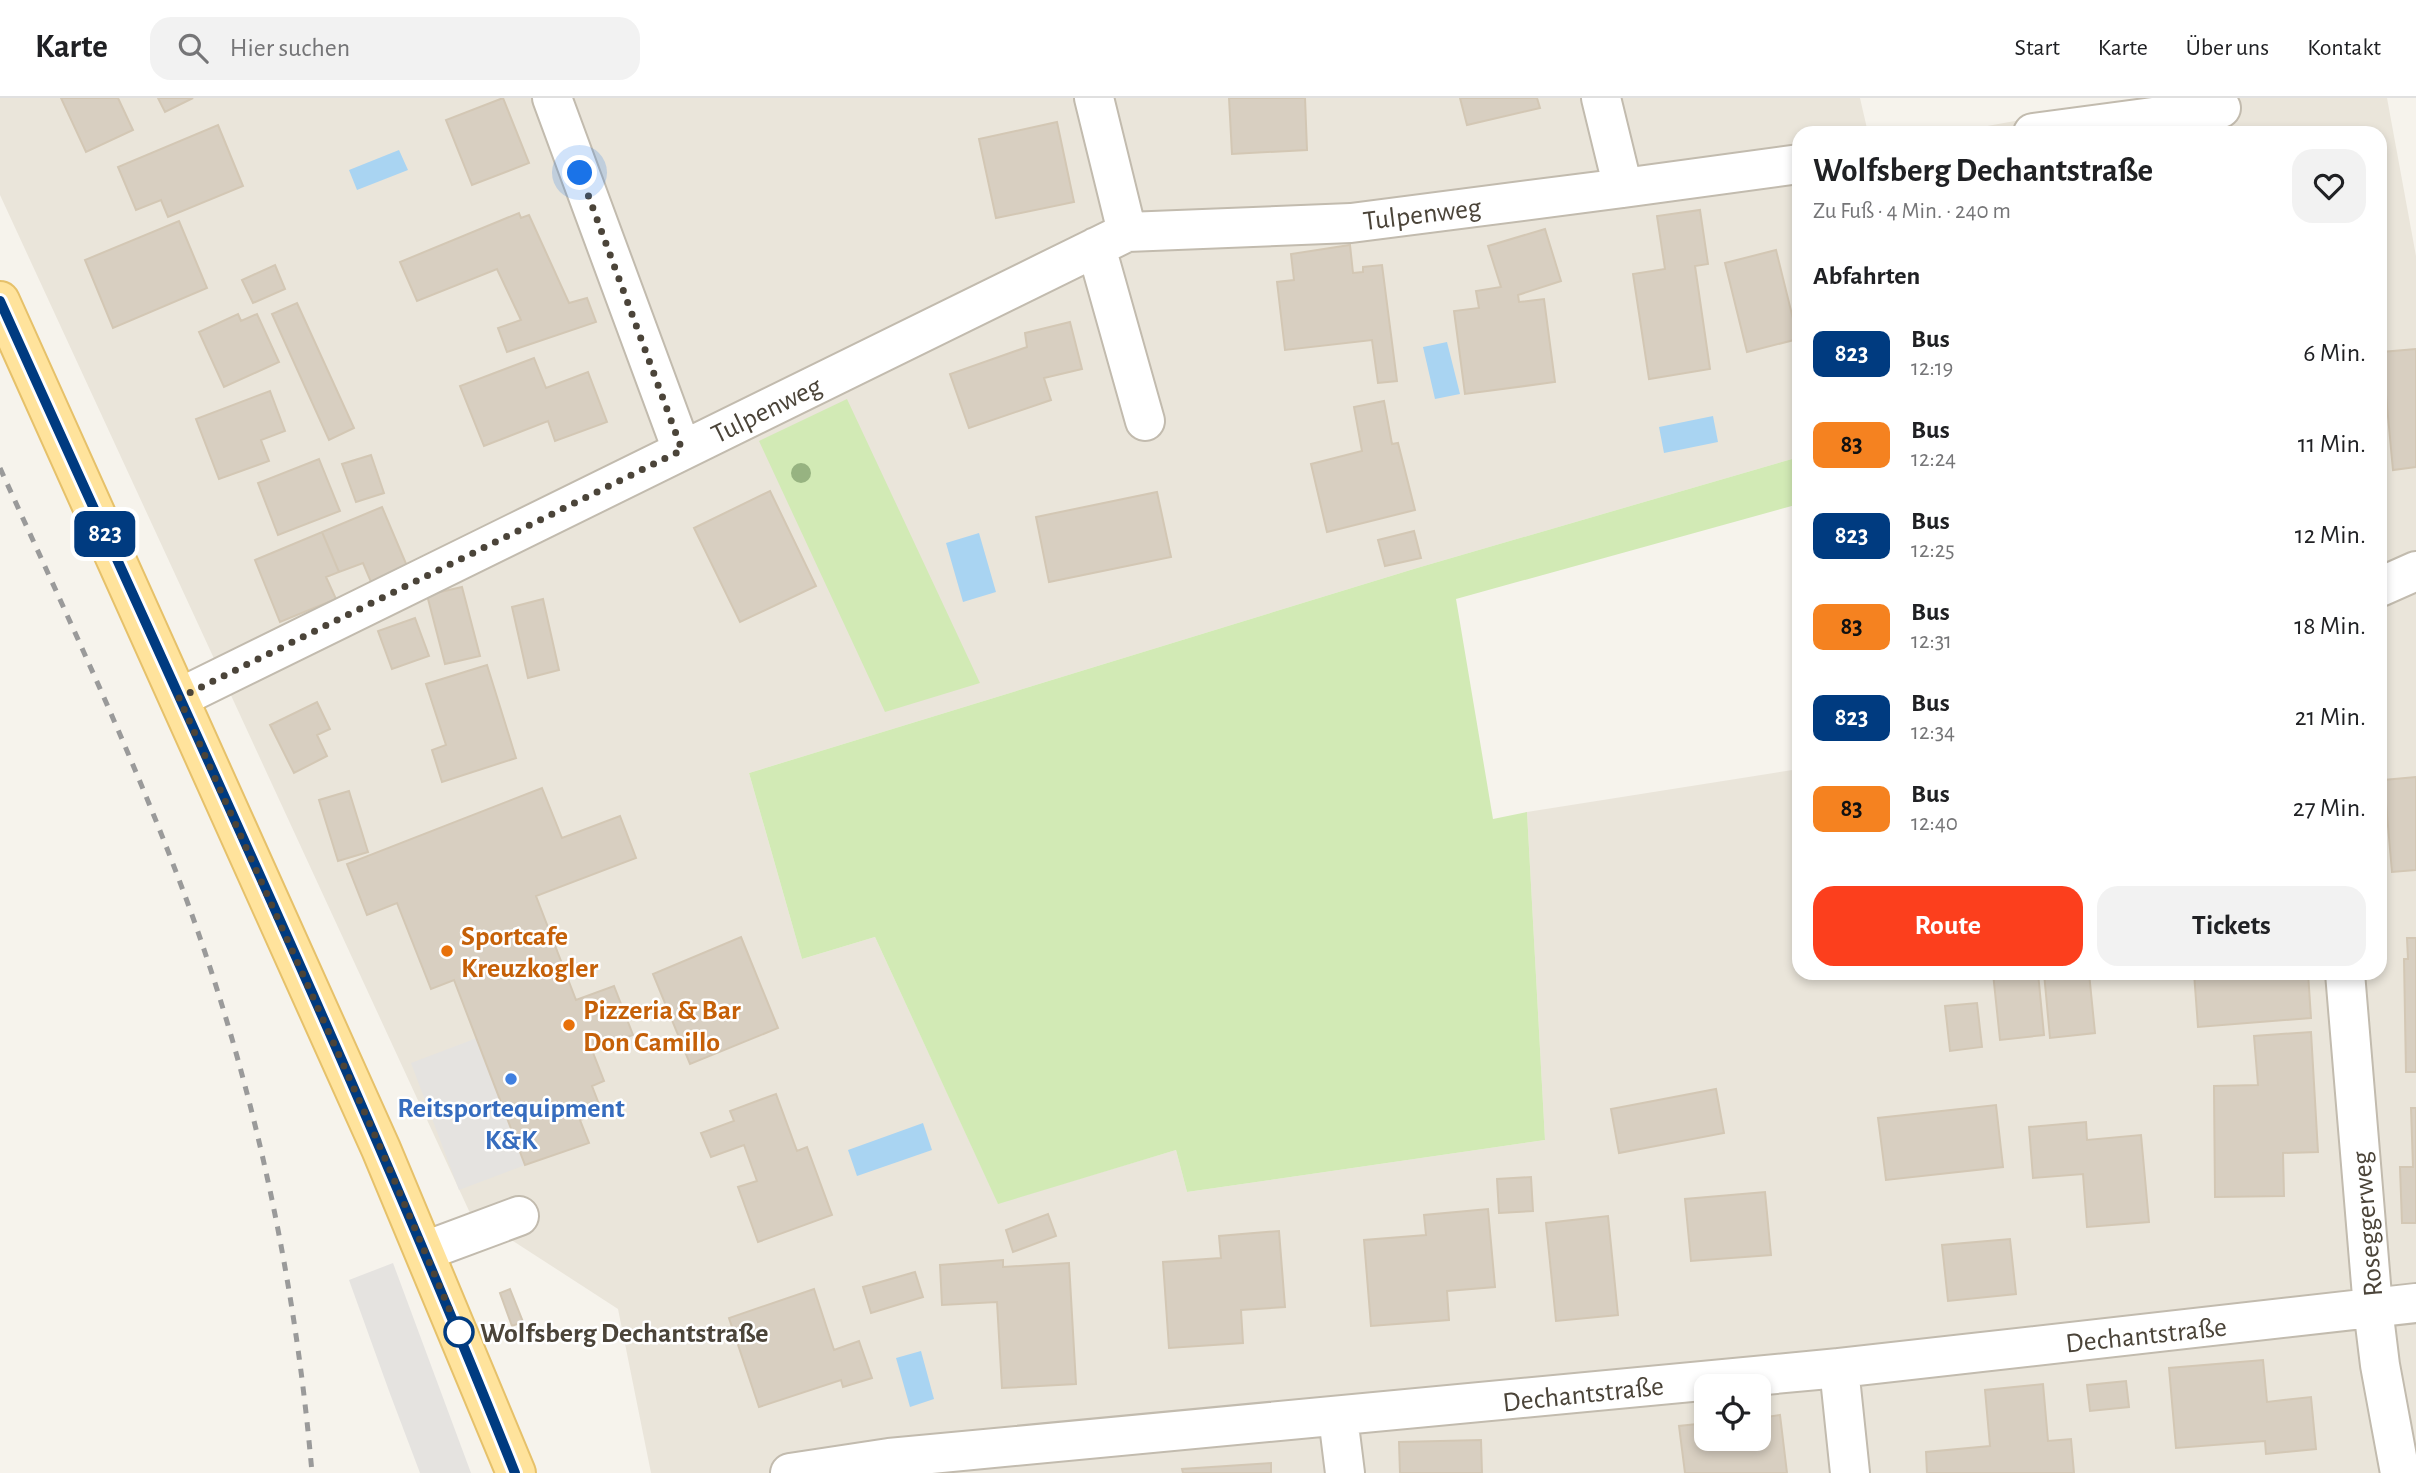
<!DOCTYPE html>
<html lang="de">
<meta charset="utf-8">
<style>
:root{--surface:#fff;--page:#f2f2f2;--text:#202124;--muted:#757577;--line:#e0e0e0;--accent:#fc3f1d}
body{margin:0;font-family:"Alegreya Sans",sans-serif;background:var(--page);color:var(--text);height:100vh;display:flex;flex-direction:column;font-size:26px;white-space:nowrap}
*{box-sizing:border-box;margin:0}
p{font-size:23px;color:var(--muted)}
.icon{flex:none;width:38px;height:38px;fill:none;stroke:currentColor;stroke-width:2;stroke-linecap:round;stroke-linejoin:round}
.map{position:relative;flex:1;overflow:hidden}
.sheet{position:absolute;left:1792px;top:28px;width:595px;height:854px;display:flex;flex-direction:column;background:var(--surface);border-radius:21px;box-shadow:0 4px 10px #0003}
.sheet>*{flex:none}
.badge{padding:0 14px;border-radius:10px;font-size:24px;line-height:46px}
.controls{position:absolute;left:1694px;top:1276px;display:grid;gap:14px}
.controls a{display:grid;place-items:center;width:77px;height:77px;border-radius:14px;background:var(--surface);box-shadow:0 4px 10px #0003;font-size:35px}
.you{position:absolute;width:35px;height:35px;margin:-18px;border:5px solid #fff;border-radius:50%;background:#1a73e8;box-shadow:0 0 0 10px #1a73e833}
.map>.badge{position:absolute;translate:-50% -50%;box-shadow:0 0 0 4px #fff}
h2{padding:0 21px;font-size:26px;line-height:63px}
.round{display:grid;place-items:center;flex:none;width:74px;height:74px;border-radius:21px;background:var(--page)}
.summary{display:flex;align-items:center;justify-content:space-between;height:119px;padding:0 21px}
h1{font-size:33px;font-weight:700;line-height:52px}
.primary-button{display:flex;gap:14px;margin-top:auto;padding:14px 21px}
.primary-button a{flex:1;height:80px;border-radius:21px;background:var(--accent);color:#fff;font-size:28px;font-weight:700;line-height:80px;text-align:center}
.primary-button a+a{background:var(--page);color:var(--text)}
ul{padding:0;list-style:none}
li{display:flex;align-items:center;gap:21px;height:91px;padding:0 21px}
li div{flex:1}
li b{display:block;font-size:26px}
li em{font-style:normal}
li .badge{min-width:77px;font-weight:700;text-align:center}
header{display:flex;align-items:center;gap:42px;box-sizing:border-box;height:98px;padding:0 35px;background:var(--surface);border-bottom:2px solid var(--line)}
header strong{font-size:33px}
nav{display:flex;gap:38px;margin-inline-start:auto;font-size:24px}
.search{width:490px;height:63px;background:var(--page);display:flex;align-items:center;gap:18px;box-sizing:border-box;padding:0 24px;border-radius:21px;color:var(--muted);font-size:26px}
.map>svg:first-child{display:block}
.residential{fill:#eae5da;fill-rule:evenodd}
.green{fill:#d2eab5}
.parking{fill:#e5e3e0}
.water{fill:#a9d4f2}
.building{fill:#d8cfc1;stroke:#d3c7b4;stroke-width:2}
.lines{fill:none;stroke-linecap:round;stroke-linejoin:round}
.minor-casing{stroke:#c2bbae;stroke-width:42}
.major-casing{stroke:#e6c16a;stroke-width:42}
.minor{stroke:#fff;stroke-width:38}
.major{stroke:#ffe39c;stroke-width:38}
.rail{stroke:#9a9a9a;stroke-width:5;stroke-dasharray:9 9;stroke-linecap:butt}
.tree{fill:#97b381}
.line-casing{stroke:#fff;stroke-width:16}
.line{stroke:#003b80;stroke-width:10}
.walk{stroke:#4b4439;stroke-width:7;stroke-dasharray:0 12.6}
.food-dot{fill:#e8710a;stroke:#fff;stroke-width:2.5}
.shop-dot{fill:#3f7fe0;stroke:#fff;stroke-width:2.5}
.stop-dot{fill:#fff;stroke:#003b80;stroke-width:3.5}
.labels{text-anchor:middle;stroke-width:5;stroke-linejoin:round;paint-order:stroke}
.street-label{font-size:28px;fill:#4b4439;stroke:#fff}
.food-label{font-size:28px;font-weight:bold;fill:#c56008;stroke:#fff;text-anchor:start}
.shop-label{font-size:28px;font-weight:bold;fill:#366cbe;stroke:#fff}
.stop-label{font-size:28px;font-weight:bold;fill:#4b4439;stroke:#fff;text-anchor:start}
</style>
<header>
<strong>Karte</strong>
<div class="search"><svg class="icon" aria-label="search" viewBox="0 0 24 24"><circle cx="10" cy="10" r="6"/><path d="M15 15l6 6"/></svg>Hier suchen</div>
<nav><a>Start</a><a>Karte</a><a>Über uns</a><a>Kontakt</a></nav>
</header>
<div class="map">
<svg width="2416" height="1375" viewBox="0 0 2416 1375">
<rect width="100%" height="100%" fill="#f6f3ec"/>
<path class="residential" d="M 0,0 L 1860,0 L 1868,35 L 1799,35 L 1799,359 L 1417,470 L 749,675 L 802,861 L 875,839 L 998,1105 L 1176,1052 L 1187,1094 L 1545,1042 L 1527,714 L 1799,671 L 1799,875 L 2380,875 L 2380,35 L 1949,35 L 2140,0 L 2387,0 L 2416,158 L 2416,1375 L 651,1375 L 618,1211 L 470,1115 L 0,97 ZM 1706,1288 L 1759,1288 L 1759,1340 L 1706,1340 Z"/>
<path class="green" d="M 847,301 L 980,585 L 885,614 L 759,343 Z
M 1799,359 L 1799,406 L 1456,501 L 1493,721 L 1527,714 L 1545,1042 L 1187,1094 L 1176,1052 L 998,1106 L 875,839 L 802,861 L 749,675 L 1417,470 Z"/>
<path class="parking" d="M 477,940 L 525,1067 L 459,1092 L 411,965 Z
M 393,1165 L 471,1375 L 420,1375 L 389,1293 L 349,1182 Z"/>
<path class="water" d="M 399,52 L 408,72 L 357,92 L 349,72 Z
M 1447,244 L 1460,296 L 1435,301 L 1423,249 Z
M 1713,318 L 1718,344 L 1664,355 L 1659,329 Z
M 979,435 L 996,494 L 963,504 L 946,445 Z
M 923,1025 L 932,1052 L 857,1078 L 848,1052 Z
M 921,1253 L 934,1301 L 910,1309 L 896,1260 Z"/>
<path class="building" d="M 61,0 L 118,0 L 133,32 L 86,54 Z
M 158,0 L 193,0 L 165,14 Z
M 503,0 L 529,65 L 472,87 L 446,22 Z
M 1229,0 L 1305,0 L 1307,52 L 1232,56 Z
M 1460,0 L 1537,0 L 1540,10 L 1467,27 Z
M 1057,24 L 1074,104 L 996,120 L 979,41 Z
M 218,27 L 243,88 L 168,119 L 161,102 L 136,112 L 118,69 Z
M 1700,112 L 1708,166 L 1695,168 L 1710,271 L 1649,281 L 1633,176 L 1665,171 L 1657,118 Z
M 519,115 L 521,120 L 529,117 L 569,205 L 587,200 L 596,224 L 507,254 L 498,230 L 521,222 L 497,171 L 417,203 L 400,164 Z
M 179,123 L 207,190 L 113,230 L 85,162 Z
M 1545,131 L 1561,183 L 1518,197 L 1519,204 L 1544,201 L 1555,284 L 1465,296 L 1454,213 L 1479,210 L 1476,193 L 1501,189 L 1488,148 Z
M 1350,147 L 1353,175 L 1363,174 L 1363,169 L 1382,167 L 1397,283 L 1378,285 L 1372,242 L 1285,252 L 1277,184 L 1294,182 L 1291,156 Z
M 1776,152 L 1798,241 L 1747,254 L 1725,165 Z
M 275,167 L 285,191 L 253,205 L 242,182 Z
M 297,205 L 354,330 L 329,342 L 272,216 Z
M 238,216 L 241,223 L 257,216 L 279,264 L 224,289 L 199,234 Z
M 1070,224 L 1082,271 L 1044,280 L 1051,302 L 969,330 L 950,276 L 1027,249 L 1025,235 Z
M 2416,251 L 2416,369 L 2393,372 L 2382,254 Z
M 534,260 L 546,290 L 588,274 L 607,324 L 555,343 L 548,323 L 484,348 L 460,288 Z
M 270,293 L 285,333 L 261,342 L 269,363 L 219,381 L 196,321 Z
M 1384,303 L 1392,346 L 1398,345 L 1415,412 L 1327,434 L 1311,366 L 1362,353 L 1354,309 Z
M 371,357 L 384,395 L 356,404 L 342,366 Z
M 319,361 L 340,413 L 278,437 L 258,385 Z
M 770,393 L 816,488 L 740,524 L 694,430 Z
M 1157,394 L 1171,459 L 1049,484 L 1036,419 Z
M 382,409 L 407,468 L 371,484 L 363,465 L 339,474 L 322,434 Z
M 1414,433 L 1421,460 L 1385,468 L 1378,442 Z
M 322,434 L 339,474 L 326,479 L 336,501 L 280,524 L 255,462 Z
M 462,489 L 480,558 L 445,566 L 427,497 Z
M 543,501 L 559,572 L 528,580 L 512,509 Z
M 415,520 L 429,558 L 392,571 L 378,533 Z
M 487,567 L 516,660 L 442,684 L 432,652 L 446,647 L 426,586 Z
M 317,604 L 330,631 L 317,637 L 327,658 L 294,675 L 270,627 Z
M 2416,679 L 2416,772 L 2392,774 L 2384,682 Z
M 542,690 L 562,740 L 620,718 L 636,760 L 536,798 L 576,902 L 614,888 L 633,937 L 592,952 L 604,983 L 592,988 L 602,1014 L 580,1022 L 589,1045 L 525,1067 L 454,882 L 431,891 L 397,805 L 367,817 L 347,766 Z
M 349,693 L 368,754 L 338,763 L 319,702 Z
M 741,839 L 778,930 L 690,966 L 653,876 Z
M 2407,840 L 2416,840 L 2416,974 L 2406,974 L 2404,861 L 2408,861 Z
M 1993,875 L 2038,875 L 2044,937 L 2000,942 Z
M 2044,875 L 2089,875 L 2095,935 L 2050,940 Z
M 2194,875 L 2308,875 L 2311,920 L 2198,929 Z
M 1977,905 L 1982,949 L 1950,953 L 1945,908 Z
M 2311,934 L 2318,1054 L 2283,1055 L 2284,1098 L 2215,1099 L 2214,988 L 2258,987 L 2254,938 Z
M 1716,991 L 1724,1035 L 1619,1055 L 1611,1011 Z
M 776,996 L 797,1053 L 807,1049 L 832,1117 L 758,1144 L 738,1089 L 757,1083 L 744,1047 L 711,1059 L 701,1035 L 734,1023 L 730,1013 Z
M 1996,1007 L 2003,1069 L 1886,1082 L 1878,1020 Z
M 2411,1010 L 2416,1010 L 2416,1125 L 2402,1125 L 2400,1069 L 2413,1069 Z
M 2086,1024 L 2087,1042 L 2141,1037 L 2149,1124 L 2087,1129 L 2083,1076 L 2033,1080 L 2029,1029 Z
M 1531,1079 L 1533,1113 L 1499,1115 L 1497,1081 Z
M 1765,1094 L 1771,1157 L 1691,1163 L 1685,1101 Z
M 1488,1111 L 1495,1189 L 1447,1193 L 1449,1222 L 1371,1228 L 1364,1142 L 1426,1137 L 1424,1117 Z
M 1048,1116 L 1056,1138 L 1013,1154 L 1006,1132 Z
M 1608,1118 L 1618,1217 L 1556,1223 L 1546,1125 Z
M 1279,1133 L 1285,1209 L 1241,1212 L 1243,1245 L 1169,1250 L 1163,1164 L 1221,1160 L 1219,1138 Z
M 2010,1141 L 2016,1196 L 1948,1203 L 1942,1147 Z
M 1003,1162 L 1003,1169 L 1069,1165 L 1076,1286 L 1002,1290 L 997,1204 L 942,1207 L 940,1167 Z
M 915,1174 L 923,1199 L 871,1215 L 863,1189 Z
M 510,1191 L 523,1224 L 512,1228 L 500,1195 Z
M 814,1191 L 834,1252 L 859,1243 L 872,1280 L 843,1289 L 841,1282 L 759,1309 L 729,1220 Z
M 2263,1262 L 2267,1304 L 2311,1299 L 2316,1351 L 2266,1356 L 2265,1343 L 2176,1350 L 2169,1270 Z
M 2126,1283 L 2129,1309 L 2090,1313 L 2087,1287 Z
M 2043,1286 L 2048,1343 L 2071,1341 L 2074,1375 L 1927,1375 L 1926,1354 L 1990,1348 L 1985,1292 Z
M 1780,1317 L 1787,1375 L 1685,1375 L 1679,1328 L 1706,1325 L 1706,1340 L 1759,1340 L 1759,1320 Z
M 1481,1342 L 1482,1375 L 1400,1375 L 1399,1344 Z
M 1271,1365 L 1271,1375 L 1183,1375 L 1182,1371 Z"/>
<g class="lines">
<g class="minor-casing">
<path id="minor" d="M 552,0 L 682,352
M 1094,0 L 1127,134
M 2033,35 L 2221,10
M 1623,90 L 1799,66
M 1096,149 L 1145,323
M 2380,489 L 2416,473
M 179,600 L 1127,134 L 1351,125 L 1623,90 L 1601,0
M 2345,875 L 2373,1210 L 2380,1267 L 2400,1375
M 425,1153 L 519,1118
M 1839,1270 L 1850,1375
M 1338,1319 L 1345,1375
M 790,1375 L 889,1360 L 1839,1270 L 2416,1205"/>
</g>
<g class="major-casing">
<path id="major" d="M 0,203 L 381,1051 L 516,1375"/>
</g>
<use href="#minor" class="minor"/>
<use href="#major" class="major"/>
<path class="rail" d="M 0,370 C 64,511 130,650 184,795 C 253,981 295,1178 312,1375"/>
</g>
<circle class="tree" cx="801" cy="375" r="10"/>
<g class="lines">
<g class="line-casing">
<path id="line" d="M 0,203 C 175,592 357,979 515,1375"/>
</g>
<use href="#line" class="line"/>
<path class="walk" d="M 459,1234 L 381,1051 L 179,600 L 682,352 L 580,75"/>
</g>
<g class="food-dot">
<circle cx="447" cy="853" r="7"/>
<circle cx="569" cy="927" r="7"/>
</g>
<circle class="shop-dot" cx="511" cy="981" r="7"/>
<circle class="stop-dot" cx="459" cy="1234" r="14"/>
<g class="labels">
<g class="street-label">
<text transform="translate(1422 115) rotate(-7)" y="10">Tulpenweg</text>
<text transform="translate(766 311) rotate(-26)" y="10">Tulpenweg</text>
<text transform="translate(2366 1126) rotate(-95)" y="10">Roseggerweg</text>
<text transform="translate(2146 1236) rotate(-6)" y="10">Dechantstraße</text>
<text transform="translate(1583 1295) rotate(-6)" y="10">Dechantstraße</text>
</g>
<g class="food-label">
<text x="461" y="847">Sportcafe<tspan x="461" dy="32">Kreuzkogler</tspan></text>
<text x="583" y="921">Pizzeria &amp; Bar<tspan x="583" dy="32">Don Camillo</tspan></text>
</g>
<g class="shop-label">
<text x="511" y="1019">Reitsportequipment<tspan x="511" dy="32">K&amp;K</tspan></text>
</g>
<g class="stop-label">
<text x="480" y="1244">Wolfsberg Dechantstraße</text>
</g>
</g>
</svg>
<div class="controls">
<a><svg class="icon" aria-label="locate" viewBox="0 0 24 24"><circle cx="12" cy="12" r="6"/><path d="M12 2v4M12 18v4M2 12h4M18 12h4"/></svg></a>
</div>
<div class="you" style="left:580px;top:75px"></div>
<b class="badge" style="left:105px;top:436px;background:#003b80;color:#fff">823</b>
<section class="sheet">
<div class="summary"><div><h1>Wolfsberg Dechantstraße</h1><p>Zu Fuß · 4 Min. · 240 m</p></div><a class="round"><svg class="icon" aria-label="heart" viewBox="0 0 24 24"><path d="M12 20l-8-8c-3-5 5-10 8-4 3-6 11-1 8 4z"/></svg></a></div>
<h2>Abfahrten</h2>
<ul>
<li><span class="badge" style="background:#003b80;color:#fff">823</span><div><b>Bus</b><p>12:19</p></div><em>6 Min.</em></li>
<li><span class="badge" style="background:#f58220;color:#111">83</span><div><b>Bus</b><p>12:24</p></div><em>11 Min.</em></li>
<li><span class="badge" style="background:#003b80;color:#fff">823</span><div><b>Bus</b><p>12:25</p></div><em>12 Min.</em></li>
<li><span class="badge" style="background:#f58220;color:#111">83</span><div><b>Bus</b><p>12:31</p></div><em>18 Min.</em></li>
<li><span class="badge" style="background:#003b80;color:#fff">823</span><div><b>Bus</b><p>12:34</p></div><em>21 Min.</em></li>
<li><span class="badge" style="background:#f58220;color:#111">83</span><div><b>Bus</b><p>12:40</p></div><em>27 Min.</em></li>
</ul>
<div class="primary-button"><a>Route</a><a>Tickets</a></div>
</section>
</div>
